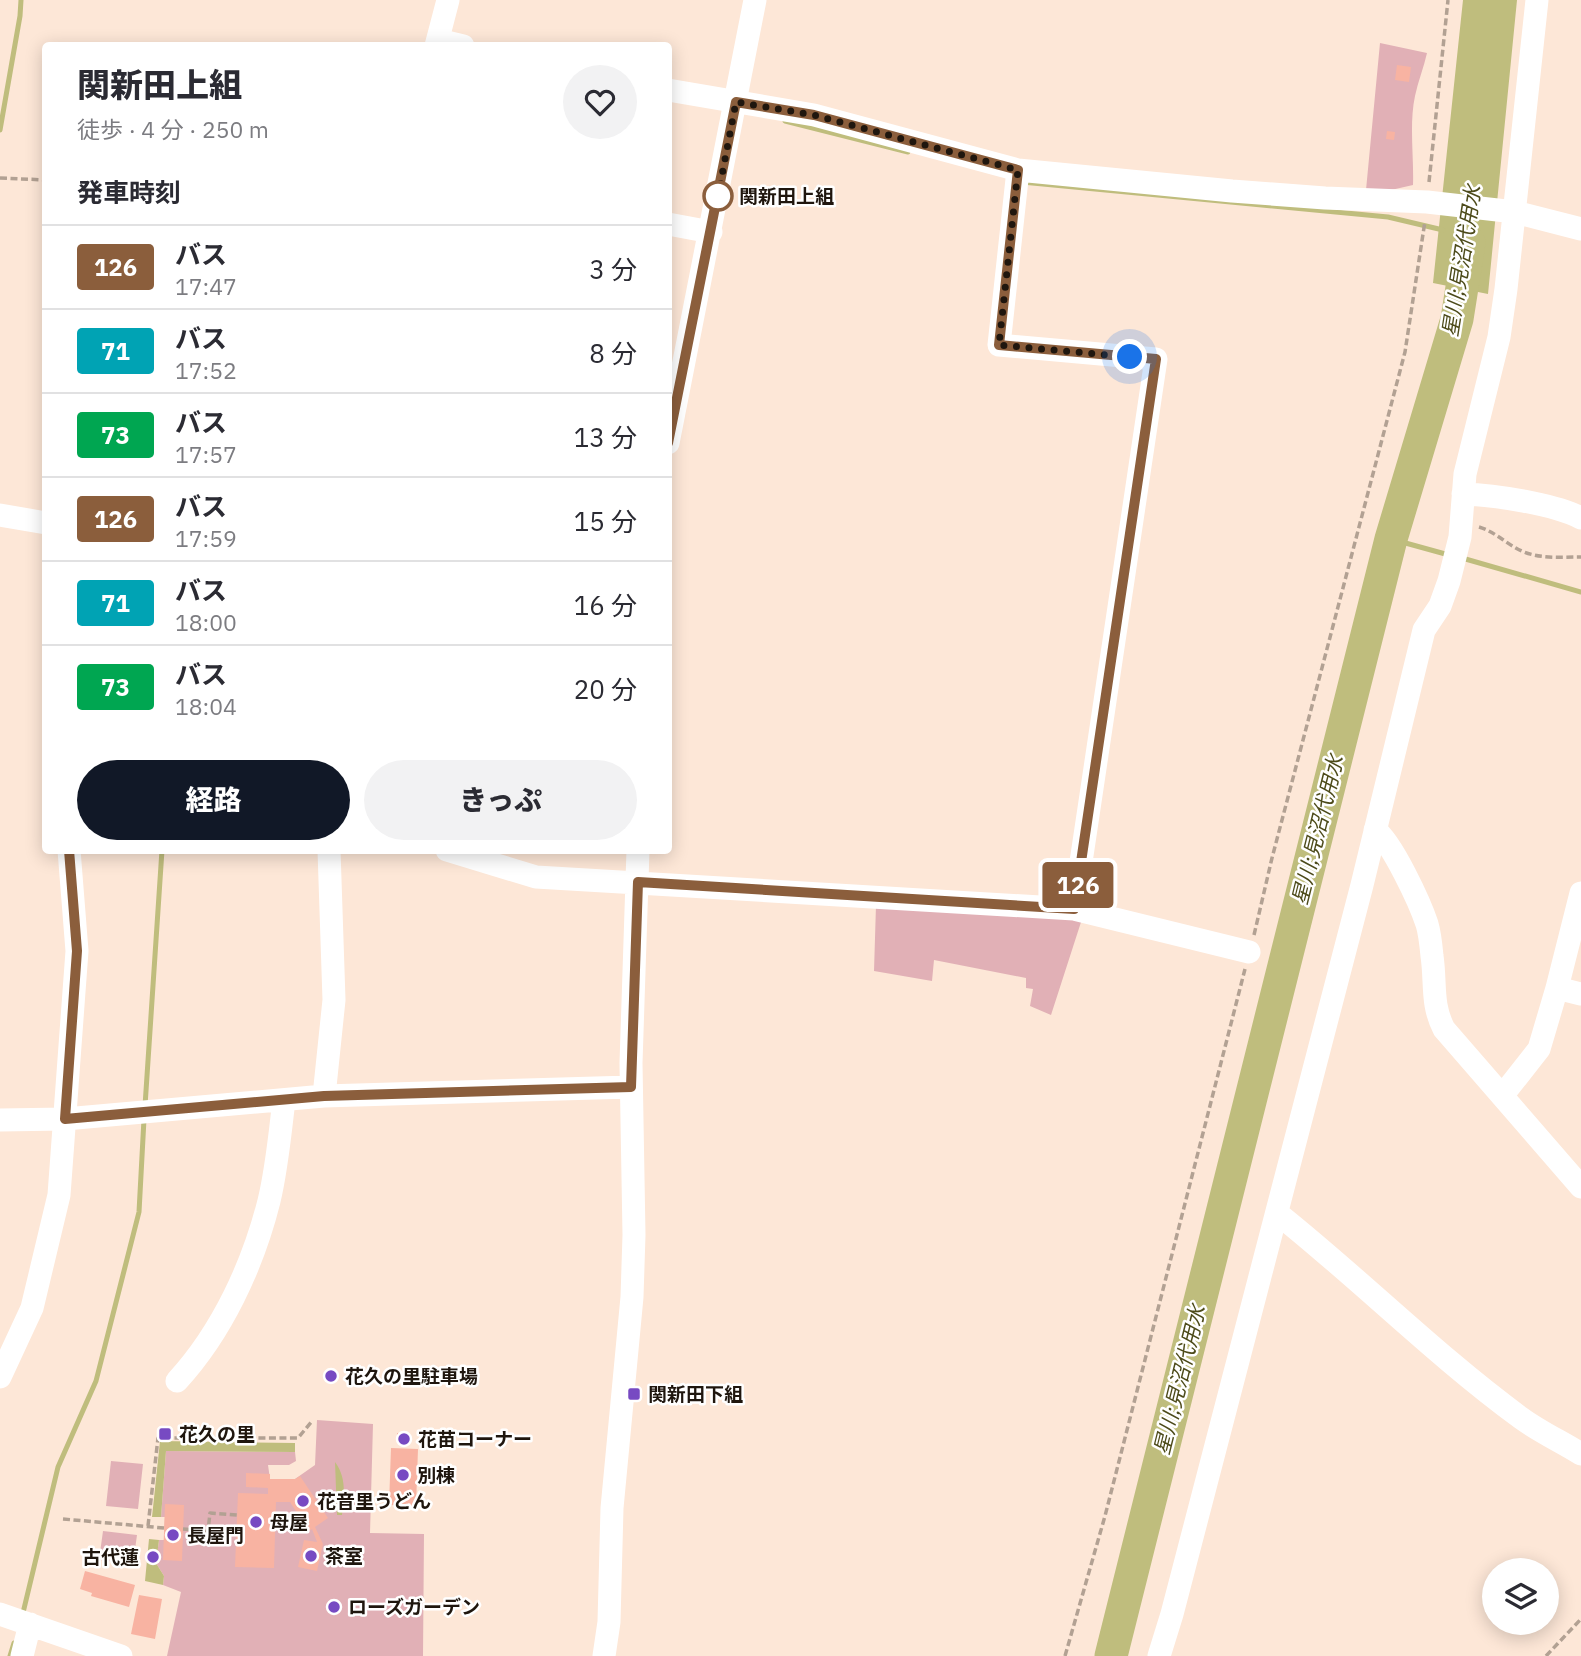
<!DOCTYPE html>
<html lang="ja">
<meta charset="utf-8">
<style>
:root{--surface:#fff;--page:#f2f2f3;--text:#2b2b33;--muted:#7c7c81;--line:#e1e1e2;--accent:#111827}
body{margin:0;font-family:"IBM Plex Sans","Noto Sans JP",sans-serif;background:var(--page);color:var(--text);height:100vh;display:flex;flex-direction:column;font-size:26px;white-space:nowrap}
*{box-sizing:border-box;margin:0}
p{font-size:23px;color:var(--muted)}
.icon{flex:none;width:38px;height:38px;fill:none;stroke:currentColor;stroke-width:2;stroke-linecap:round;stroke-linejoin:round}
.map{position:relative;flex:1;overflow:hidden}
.sheet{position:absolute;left:42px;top:42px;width:630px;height:812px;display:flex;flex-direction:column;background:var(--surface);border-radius:7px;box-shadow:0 4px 18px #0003}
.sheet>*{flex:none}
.badge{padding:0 14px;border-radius:5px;font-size:24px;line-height:46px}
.controls{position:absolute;left:1482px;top:1558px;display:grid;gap:14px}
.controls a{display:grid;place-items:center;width:77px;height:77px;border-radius:50%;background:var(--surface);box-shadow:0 4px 18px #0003;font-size:35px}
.you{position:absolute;width:35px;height:35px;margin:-18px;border:5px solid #fff;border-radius:50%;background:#1a73e8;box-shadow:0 0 0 10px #1a73e833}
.map>.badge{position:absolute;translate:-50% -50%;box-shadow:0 0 0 4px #fff}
h2{padding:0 35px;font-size:26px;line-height:63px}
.round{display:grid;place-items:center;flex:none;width:74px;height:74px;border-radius:37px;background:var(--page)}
.headline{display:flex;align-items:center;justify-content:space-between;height:119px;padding:0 35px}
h1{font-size:33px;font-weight:800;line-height:52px}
.cta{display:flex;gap:14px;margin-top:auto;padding:14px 35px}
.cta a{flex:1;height:80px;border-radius:42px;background:var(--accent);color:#fff;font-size:28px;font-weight:800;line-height:80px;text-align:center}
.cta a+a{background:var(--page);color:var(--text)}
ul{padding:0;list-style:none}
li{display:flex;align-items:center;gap:21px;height:84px;padding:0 35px;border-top:2px solid var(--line)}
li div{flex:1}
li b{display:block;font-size:26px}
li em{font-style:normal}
li .badge{min-width:77px;font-weight:700;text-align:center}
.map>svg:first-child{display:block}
.green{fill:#e1b0b6}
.water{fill:#bfbd7d}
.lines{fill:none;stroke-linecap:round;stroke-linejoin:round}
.stream{stroke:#bfbd7d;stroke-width:5}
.river{stroke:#bfbd7d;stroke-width:33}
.building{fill:#f8b3a2}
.path{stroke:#b2a193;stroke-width:3.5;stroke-dasharray:7 3.5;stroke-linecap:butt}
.minor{stroke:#fff;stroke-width:23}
.line-casing{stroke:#fff;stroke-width:16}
.line{stroke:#8b5e3c;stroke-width:10}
.walk{stroke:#1f160e;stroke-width:7;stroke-dasharray:0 12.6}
.stop-dot{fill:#fff;stroke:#8b5e3c;stroke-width:3.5}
.poi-dot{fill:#774ac2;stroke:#fff;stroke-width:2.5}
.labels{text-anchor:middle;stroke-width:5;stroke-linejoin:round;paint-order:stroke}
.stop-label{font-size:19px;font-weight:bold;fill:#1f160e;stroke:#fff;text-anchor:start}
.poi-label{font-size:19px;font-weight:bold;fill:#1f160e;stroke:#fff;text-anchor:start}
.water-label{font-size:21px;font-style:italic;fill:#4d4b1a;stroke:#fff}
</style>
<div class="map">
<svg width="1581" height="1656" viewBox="0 0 1581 1656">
<rect width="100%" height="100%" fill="#fde7d7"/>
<path class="green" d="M 1380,43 L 1427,53 C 1424,67 1418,81 1415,96 C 1409,124 1414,157 1413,185 L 1391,190 L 1366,190 Z
M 876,905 L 1082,919 L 1051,1015 L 1030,1006 L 1033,989 L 1026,988 L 1026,978 L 934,960 L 932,981 L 874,971 Z
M 317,1420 L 373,1424 L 370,1533 L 424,1534 L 423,1656 L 167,1656 L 181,1592 L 163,1585 L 164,1576 L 156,1563 L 159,1540 L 164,1540 L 163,1560 L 165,1517 L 161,1517 L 166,1451 L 295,1452 L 296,1461 L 289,1465 L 268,1465 L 270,1479 L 295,1479 L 315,1465 Z
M 111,1461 L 143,1464 L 138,1509 L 106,1506 Z
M 103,1531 L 137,1535 L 133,1564 L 99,1560 Z"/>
<path class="water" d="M 1463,0 L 1517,0 L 1488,294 L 1433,283 Z
M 160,1441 L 295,1443 L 295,1452 L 166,1451 L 161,1517 L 152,1517 Z
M 335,1462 C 347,1478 344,1496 342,1515 L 337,1515 Z
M 149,1539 L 159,1540 L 156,1563 L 164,1576 L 163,1585 L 145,1581 Z"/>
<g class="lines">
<path class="stream" d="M 785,121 L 908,152
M 0,130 L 20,16 L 21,0
M 1022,182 L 1388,217 L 1443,230
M 1391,539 L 1449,555
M 1462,558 L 1581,592
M 145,1106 L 162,850
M 22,1617 L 58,1467 L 96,1381 L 139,1212 L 144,1119
M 10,1656 L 14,1643"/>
<path class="river" d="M 1111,1656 L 1391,539 L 1457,319 L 1469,243"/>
</g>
<path class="building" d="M 1397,65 L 1411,67 L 1409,82 L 1395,80 Z
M 1387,131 L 1395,132 L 1394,140 L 1386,139 Z
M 397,1433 L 410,1434 L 409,1443 L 397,1443 Z
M 391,1448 L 418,1449 L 416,1506 L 389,1505 Z
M 246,1473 L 270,1474 L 270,1479 L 295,1479 L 300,1476 L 328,1518 L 315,1527 L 323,1544 L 317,1571 L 298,1567 L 304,1540 L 317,1542 L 312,1529 L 309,1531 L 290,1502 L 276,1502 L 274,1568 L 235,1567 L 238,1493 L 268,1494 L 268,1488 L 246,1487 Z
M 165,1504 L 184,1505 L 182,1561 L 163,1560 Z
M 85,1571 L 135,1585 L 129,1607 L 91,1596 L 92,1593 L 80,1589 Z
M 139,1595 L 162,1599 L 155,1639 L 131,1634 Z"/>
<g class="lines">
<path class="path" d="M 0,178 L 46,180
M 1429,182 L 1448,0
M 1479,527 C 1496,532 1507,545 1524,552 C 1542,559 1562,557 1581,557
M 1254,935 L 1272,858 L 1405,352 L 1425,221
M 63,1519 L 164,1528
M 148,1526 L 158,1438 L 298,1438 L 313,1420
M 183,1529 L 208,1531 L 210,1513 L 237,1515
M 1065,1656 L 1105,1516 L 1245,969
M 1546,1656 L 1581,1619"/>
<path class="minor" d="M 438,40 L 463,46
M 436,46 L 448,0
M 668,90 L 814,115 L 1018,170 L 1232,191 L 1325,198 L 1427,202 L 1515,212 L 1581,229
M 668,224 L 711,232
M 668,443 L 755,0
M 1463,494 C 1495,495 1554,504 1581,518
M 0,515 L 46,523
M 1375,830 C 1392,842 1420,903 1427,924 C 1430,934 1431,945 1432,956 C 1436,983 1431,1004 1444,1029 L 1581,1187
M 447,850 L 536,877 L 1074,909 L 1156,359 L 999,345 L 1018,170
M 1074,909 L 1249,952
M 1557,988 L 1581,994
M 324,1096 L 334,1000 L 329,850
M 1502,1096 L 1539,1049 L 1557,988 L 1581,893
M 0,1120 L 65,1119 L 324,1096 L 631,1087
M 1277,1213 C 1360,1279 1435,1355 1521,1418 C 1540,1432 1562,1442 1581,1454
M 0,1377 L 32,1308 L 59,1195 L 77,951 L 69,850
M 177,1381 C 222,1332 253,1265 269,1201 C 277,1168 280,1133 284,1100
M 0,1614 L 121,1656
M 22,1656 L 30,1624
M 604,1656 L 609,1622 L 612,1508 L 632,1297 L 634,1235 L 631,1063 L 638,850
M 1159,1656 L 1172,1614 L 1362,885 L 1424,630 L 1440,606 L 1449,581 L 1460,537 L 1465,474 L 1499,337 L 1506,289 L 1537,0"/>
</g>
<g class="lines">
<g class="line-casing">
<path id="line" d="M 69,850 L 77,951 L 65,1119 L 324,1096 L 631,1087 L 638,882 L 1074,909 L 1156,359 L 999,345 L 1018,170 L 814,115 L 736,102 L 668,443"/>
</g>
<use href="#line" class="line"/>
<path class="walk" d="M 718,196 L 736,102 L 814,115 L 1018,170 L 999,345 L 1130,357"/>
</g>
<circle class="stop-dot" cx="718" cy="196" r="14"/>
<g class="poi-dot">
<circle cx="331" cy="1376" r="7"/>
<rect x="627" y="1387" width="14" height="14" rx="3.5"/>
<rect x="158" y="1427" width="14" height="14" rx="3.5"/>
<circle cx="404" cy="1439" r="7"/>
<circle cx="403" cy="1475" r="7"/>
<circle cx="303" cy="1501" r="7"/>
<circle cx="256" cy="1522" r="7"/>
<circle cx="173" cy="1535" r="7"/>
<circle cx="311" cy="1556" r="7"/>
<circle cx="153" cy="1557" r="7"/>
<circle cx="334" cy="1607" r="7"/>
</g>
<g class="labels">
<g class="stop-label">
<text x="739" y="203">関新田上組</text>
</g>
<g class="poi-label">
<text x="345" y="1383">花久の里駐車場</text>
<text x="648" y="1401">関新田下組</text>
<text x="179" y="1441">花久の里</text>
<text x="418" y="1446">花苗コーナー</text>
<text x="417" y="1482">別棟</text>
<text x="317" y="1508">花音里うどん</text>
<text x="270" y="1529">母屋</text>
<text x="187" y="1542">長屋門</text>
<text x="325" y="1563">茶室</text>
<text x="139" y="1564" text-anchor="end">古代蓮</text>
<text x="348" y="1614">ローズガーデン</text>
</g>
<g class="water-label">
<text transform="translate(1462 261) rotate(-81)" y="7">星川;見沼代用水</text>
<text transform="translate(1318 830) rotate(-76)" y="7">星川;見沼代用水</text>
<text transform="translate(1180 1380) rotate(-76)" y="7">星川;見沼代用水</text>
</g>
</g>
</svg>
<div class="controls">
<a><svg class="icon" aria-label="layers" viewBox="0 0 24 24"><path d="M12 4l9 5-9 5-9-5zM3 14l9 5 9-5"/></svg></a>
</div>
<div class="you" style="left:1130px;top:357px"></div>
<b class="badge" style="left:1078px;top:885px;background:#8b5e3c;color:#fff">126</b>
<section class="sheet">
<div class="headline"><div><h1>関新田上組</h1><p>徒歩 · 4 分 · 250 m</p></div><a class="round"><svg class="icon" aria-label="heart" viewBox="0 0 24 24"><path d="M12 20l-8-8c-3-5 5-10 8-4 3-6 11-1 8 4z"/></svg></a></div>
<h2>発車時刻</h2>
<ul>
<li><span class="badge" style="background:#8b5e3c;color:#fff">126</span><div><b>バス</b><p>17:47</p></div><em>3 分</em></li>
<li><span class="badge" style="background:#00a3b4;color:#fff">71</span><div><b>バス</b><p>17:52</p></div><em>8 分</em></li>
<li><span class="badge" style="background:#00a651;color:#fff">73</span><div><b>バス</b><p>17:57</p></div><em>13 分</em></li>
<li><span class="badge" style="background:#8b5e3c;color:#fff">126</span><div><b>バス</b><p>17:59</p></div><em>15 分</em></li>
<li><span class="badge" style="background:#00a3b4;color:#fff">71</span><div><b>バス</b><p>18:00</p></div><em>16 分</em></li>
<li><span class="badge" style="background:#00a651;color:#fff">73</span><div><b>バス</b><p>18:04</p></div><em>20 分</em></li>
</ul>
<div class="cta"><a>経路</a><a>きっぷ</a></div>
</section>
</div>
